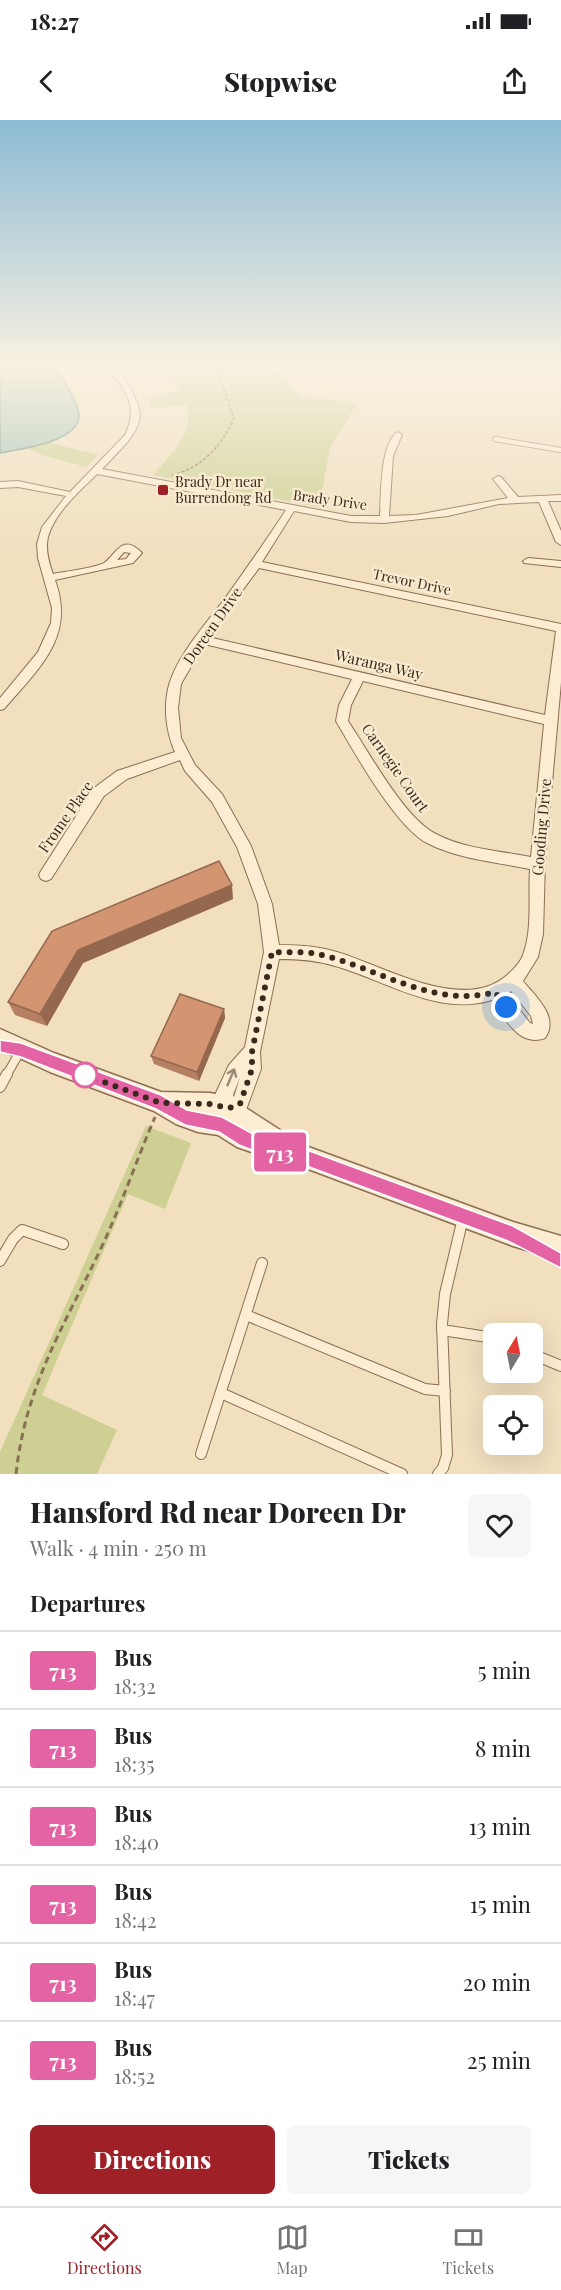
<!DOCTYPE html>
<meta charset="utf-8">
<style>
:root{--surface:#fff;--page:#f6f6f6;--text:#202124;--muted:#757577;--line:#e0e0e0;--accent:#a02028}
body{margin:0;font-family:"Playfair Display",serif;background:var(--page);color:var(--text);height:100vh;display:flex;flex-direction:column;font-size:22px;white-space:nowrap}
*{box-sizing:border-box;margin:0}
p{font-size:20px;color:var(--muted)}
.icon{flex:none;width:33px;height:33px;fill:none;stroke:currentColor;stroke-width:2;stroke-linecap:round;stroke-linejoin:round}
.map{position:relative;height:1354px;overflow:hidden}
.drawer{display:flex;flex-direction:column;background:var(--surface);flex:1}
.drawer>*{flex:none}
.badge{padding:0 12px;border-radius:4px;font-size:21px;line-height:39px}
.needle{width:39px;rotate:10deg}
.controls{position:absolute;left:483px;top:1203px;display:grid;gap:12px}
.controls a{display:grid;place-items:center;width:60px;height:60px;border-radius:9px;background:var(--surface);box-shadow:0 6px 24px #0002;font-size:30px}
.you{position:absolute;width:30px;height:30px;margin:-15px;border:4px solid #fff;border-radius:50%;background:#1a73e8;box-shadow:0 0 0 9px #1a73e833}
.map>.badge{position:absolute;translate:-50% -50%;box-shadow:0 0 0 3px #fff}
h2{padding:0 30px;font-size:22px;line-height:54px}
.round{display:grid;place-items:center;flex:none;width:63px;height:63px;border-radius:9px;background:var(--page)}
.headline{display:flex;align-items:center;justify-content:space-between;height:102px;padding:0 30px}
h1{font-size:28px;font-weight:800;line-height:45px}
.cta{display:flex;gap:12px;margin-top:auto;padding:12px 30px}
.cta a{flex:1;height:69px;border-radius:9px;background:var(--accent);color:#fff;font-size:24px;font-weight:800;line-height:69px;text-align:center}
.cta a+a{background:var(--page);color:var(--text)}
ul{padding:0;list-style:none}
li{display:flex;align-items:center;gap:18px;height:78px;padding:0 30px;border-top:2px solid var(--line)}
li div{flex:1}
li b{display:block;font-size:22px}
li em{font-style:normal}
li .badge{min-width:66px;font-weight:700;text-align:center}
.status{display:flex;justify-content:space-between;align-items:center;height:42px;padding:0 30px;background:var(--surface);direction:ltr}
.status svg{height:16px;fill:currentColor}
header{display:flex;justify-content:space-between;align-items:center;height:78px;padding:0 30px;background:var(--surface);font-size:27px;font-weight:800}
.dock{display:flex;justify-content:space-around;align-items:center;height:84px;border-top:2px solid var(--line);background:var(--surface);font-size:16px;color:var(--muted)}
.dock a{display:grid;justify-items:center;gap:3px}
.dock .on{color:var(--accent)}
.map>svg:first-child{display:block}
.green{fill:#cdd092}
.water{fill:#a2c3b7;stroke:#699185;stroke-width:1.5}
.lines{fill:none;stroke-linecap:round;stroke-linejoin:round}
.service-far2-casing{stroke:#8b6f55;stroke-width:6}
.service-far1-casing{stroke:#8b6f55;stroke-width:10}
.service-casing{stroke:#8b6f55;stroke-width:12}
.minor-casing{stroke:#8b6f55;stroke-width:2}
.tertiary-casing{stroke:#8b6f55;stroke-width:3}
.path-far1{stroke:#8b6f55;stroke-width:1.5;stroke-dasharray:3 2;stroke-linecap:butt}
.path{stroke:#8b6f55;stroke-width:3;stroke-dasharray:7 4.5;stroke-linecap:butt}
.service-far2{stroke:#fcedd2;stroke-width:4.5}
.service-far1{stroke:#fcedd2;stroke-width:8}
.service{stroke:#fcedd2;stroke-width:10}
.minor{fill:#fcedd2;fill-rule:evenodd}
.tertiary{fill:#fcedd2;fill-rule:evenodd}
.wall{fill:#b57f61}
.shaded-wall{fill:#94684f}
.building{fill:#d39471;stroke:#94684f;stroke-width:1.5}
.oneway{stroke:#9b8a76}
.line{fill:#e463a4;stroke:#fff;stroke-width:1.5}
.walk{stroke:#3a281b;stroke-width:6;stroke-dasharray:0 10.8}
.poi-dot{fill:#a02028;stroke:#f8eacf;stroke-width:2}
.stop-dot{fill:#fff;stroke:#e463a4;stroke-width:3}
.labels{text-anchor:middle;stroke-width:5;stroke-linejoin:round;paint-order:stroke}
.far-poi-label{font-size:14px;fill:#3a281b;stroke:#f8eacf;text-anchor:start}
.far-street-label{font-size:14px;fill:#3a281b;stroke:#f8eacf}
.street-label{font-size:15px;fill:#3a281b;stroke:#f8eacf}
</style>
<div class="status"><b>18:27</b><svg viewBox="0 0 49 12"><path d="M0 12V9h3v3zM5 12V6h3v6zM10 12V3h3v9zM15 12V0h3v12zM26 1h20v11H26zM47 4h2v5h-2z"/></svg></div>
<header><svg class="icon" aria-label="back" viewBox="0 0 24 24"><path d="M15 5l-7 7 7 7"/></svg>Stopwise<svg class="icon" aria-label="share" viewBox="0 0 24 24"><path d="M12 15V3M7 8l5-5 5 5M5 13v7h14v-7"/></svg></header>
<div class="map">
<svg width="561" height="1354" viewBox="0 0 561 1354">
<rect width="100%" height="100%" fill="#f1dfbe"/>
<path class="green" d="M 161,245 L 269,245 L 301,275 L 357,284 L 330,328 L 319,387 L 153,355 C 171,334 193,315 187,285 L 151,288 L 146,277 L 180,271 Z
M 48,322 L 98,335 L 86,347 L 42,335 L 26,328 Z
M 146,1006 L 191,1023 L 165,1089 L 128,1074 L 42,1275 L 117,1310 L 97,1354 L 0,1354 L 0,1332 Z"/>
<path class="water" d="M 10,245 L 53,245 L 56,248 C 62,259 79,283 79,295 C 80,322 20,329 0,333 L 0,246 Z"/>
<g class="lines">
<g class="service-far2-casing">
<path id="service-far2" d="M 494,245 L 521,249 L 524,246
M 495,319 L 561,330"/>
</g>
<g class="service-far1-casing">
<path id="service-far1" d="M 6,956 L 21,930"/>
</g>
<g class="service-casing">
<path id="service" d="M 0,967 L 7,954
M 0,1141 L 13,1119 L 22,1110 L 63,1124
M 246,1195 L 425,1269 L 445,1271
M 442,1210 L 494,1218
M 532,1234 L 561,1246
M 221,1273 L 402,1354
M 201,1334 L 262,1143
M 438,1354 L 443,1348 L 447,1335 L 442,1204 L 445,1174 L 463,1098"/>
</g>
<g class="minor-casing">
<path id="minor" d="M 106,245 L 114,245 C 154,298 145,305 102,349 L 351,396 L 380,396 C 381,376 380,322 398,312 L 402,315 L 393,336 L 389,396 L 416,395 L 508,378 L 493,359 L 498,356 L 501,357 L 518,377 L 561,375 L 561,381 L 548,381 L 561,411 L 561,425 L 556,422 L 539,382 L 499,384 L 448,396 L 384,403 L 351,402 L 294,391 L 262,442 L 561,504 L 561,562 L 545,742 L 543,814 L 538,837 L 523,861 C 535,876 560,897 545,918 C 519,928 505,898 492,880 C 438,897 385,860 335,846 C 316,840 299,839 279,839 L 260,932 L 261,949 L 246,990 C 238,994 234,999 226,1002 L 220,999 L 217,993 L 220,987 L 215,975 L 229,945 L 245,927 L 264,832 L 258,784 L 237,727 L 212,682 L 185,651 L 180,640 L 127,659 L 104,676 L 51,759 L 46,761 L 41,759 L 39,755 L 41,751 L 94,668 L 117,651 L 175,632 C 166,612 163,586 169,565 C 178,534 207,503 226,477 C 247,448 267,419 286,390 L 97,354 C 80,371 55,392 48,417 C 45,429 49,443 53,454 C 64,452 98,447 104,443 C 116,435 122,412 142,433 L 133,443 L 55,460 C 76,517 39,548 4,589 L 0,590 L 0,578 L 38,532 L 51,503 L 52,488 L 38,438 L 37,424 L 42,407 L 66,376 L 18,367 L 0,368 L 0,362 L 18,361 L 70,372 L 125,315 C 140,284 124,269 106,245 ZM 124,432 L 131,433 L 126,439 L 117,440 ZM 259,448 L 556,511 L 545,595 L 208,517 ZM 204,524 L 352,559 L 339,585 L 336,601 C 354,632 396,707 427,723 C 458,739 496,742 530,749 C 528,777 533,808 523,835 C 520,843 513,850 506,856 C 462,893 384,846 337,832 C 318,826 299,825 279,825 L 272,784 L 251,726 L 222,674 L 195,645 L 181,618 L 178,588 L 181,564 ZM 363,561 L 544,604 L 531,737 C 501,731 464,729 436,714 C 404,698 369,632 348,601 L 351,585 ZM 511,871 L 531,896 L 533,904 L 530,903 L 507,874 ZM 240,957 L 234,977 L 233,975 Z
M 520,245 L 528,245 L 528,246 L 524,248 Z
M 528,438 L 561,441 L 561,447 L 524,443 L 523,441 Z"/>
</g>
<g class="tertiary-casing">
<path id="tertiary" d="M 0,909 L 54,933 L 161,972 L 210,973 L 229,977 L 303,1025 L 513,1102 L 561,1116 L 561,1140 L 513,1126 L 287,1041 L 283,1043 L 237,1027 L 218,1015 L 198,1012 L 176,1004 L 154,991 L 50,952 L 0,929 Z"/>
</g>
<path class="path-far1" d="M 172,355 C 202,348 221,326 234,299 L 220,258 L 222,245"/>
<path class="path" d="M 16,1354 C 26,1263 65,1205 103,1124 C 122,1083 137,1039 155,997"/>
<use href="#service-far2" class="service-far2"/>
<use href="#service-far1" class="service-far1"/>
<use href="#service" class="service"/>
<use href="#minor" class="minor"/>
<use href="#tertiary" class="tertiary"/>
</g>
<path class="wall" d="M 233,779 L 83,843 L 47,906 L 15,895 L 8,882 L 52,811 Z
M 224,889 L 225,898 L 199,961 L 154,944 L 151,936 Z"/>
<path class="shaded-wall" d="M 232,765 L 233,779 L 83,843 L 47,906 L 40,894 L 78,830 Z
M 224,889 L 225,898 L 199,961 L 197,952 Z"/>
<path class="building" d="M 219,741 L 232,765 L 78,830 L 40,894 L 8,882 L 52,811 Z
M 180,874 L 224,889 L 197,952 L 151,936 Z"/>
<defs><path id="oneway-shaft" d="M-6 0H5M1.5-3L5.5 0L1.5 3" fill="none" stroke-width="1.6" stroke-linecap="round" stroke-linejoin="round" transform="scale(1.5)"/></defs>
<use class="oneway" href="#oneway-shaft" transform="translate(231 957) rotate(-67)"/>
<linearGradient id="sky" x2="0" y2="1"><stop stop-color="#8cbad4"/><stop offset="0.56" stop-color="#f9f1e2"/><stop offset="1" stop-color="#f9f1e2" stop-opacity="0"/></linearGradient>
<rect width="561" height="435" fill="url(#sky)"/>
<path class="line" d="M 0,920 L 21,923 L 161,975 L 187,990 L 222,997 L 262,1019 L 296,1026 L 513,1106 L 561,1133 L 561,1148 L 508,1121 L 296,1042 L 262,1034 L 239,1025 L 219,1012 L 185,1005 L 156,989 L 21,937 L 0,932 Z"/>
<g class="lines">
<path class="walk" d="M 85,955 L 161,983 L 210,984 L 229,988 L 240,984 L 252,949 L 252,932 L 272,832 C 286,833 303,831 318,834 C 376,847 434,889 495,872 L 506,887"/>
</g>
<rect class="poi-dot" x="157" y="364" width="12" height="12" rx="3"/>
<circle class="stop-dot" cx="85" cy="955" r="12"/>
<g class="labels">
<g class="far-poi-label">
<text x="175" y="367">Brady Dr near<tspan x="175" dy="16">Burrendong Rd</tspan></text>
</g>
<g class="far-street-label">
<text transform="translate(330 380) rotate(8)" y="5">Brady Drive</text>
<text transform="translate(412 462) rotate(12)" y="5">Trevor Drive</text>
</g>
<g class="street-label">
<text transform="translate(213 506) rotate(-55)" y="5">Doreen Drive</text>
<text transform="translate(379 545) rotate(13)" y="5">Waranga Way</text>
<text transform="translate(395 648) rotate(55)" y="5">Carnegie Court</text>
<text transform="translate(66 697) rotate(-55)" y="5">Frome Place</text>
<text transform="translate(542 707) rotate(-85)" y="5">Gooding Drive</text>
</g>
</g>
</svg>
<div class="controls">
<a><svg class="needle" viewBox="-14 -14 28 28"><path d="M0-13l5 13h-10z" fill="#e53935"/><path d="M0 13l5-13h-10z" fill="#757577"/></svg></a>
<a><svg class="icon" aria-label="locate" viewBox="0 0 24 24"><circle cx="12" cy="12" r="6"/><path d="M12 2v4M12 18v4M2 12h4M18 12h4"/></svg></a>
</div>
<div class="you" style="left:506px;top:887px"></div>
<b class="badge" style="left:280px;top:1032px;background:#e463a4;color:#fff">713</b>
</div>
<section class="drawer">
<div class="headline"><div><h1>Hansford Rd near Doreen Dr</h1><p>Walk · 4 min · 250 m</p></div><a class="round"><svg class="icon" aria-label="heart" viewBox="0 0 24 24"><path d="M12 20l-8-8c-3-5 5-10 8-4 3-6 11-1 8 4z"/></svg></a></div>
<h2>Departures</h2>
<ul>
<li><span class="badge" style="background:#e463a4;color:#fff">713</span><div><b>Bus</b><p>18:32</p></div><em>5 min</em></li>
<li><span class="badge" style="background:#e463a4;color:#fff">713</span><div><b>Bus</b><p>18:35</p></div><em>8 min</em></li>
<li><span class="badge" style="background:#e463a4;color:#fff">713</span><div><b>Bus</b><p>18:40</p></div><em>13 min</em></li>
<li><span class="badge" style="background:#e463a4;color:#fff">713</span><div><b>Bus</b><p>18:42</p></div><em>15 min</em></li>
<li><span class="badge" style="background:#e463a4;color:#fff">713</span><div><b>Bus</b><p>18:47</p></div><em>20 min</em></li>
<li><span class="badge" style="background:#e463a4;color:#fff">713</span><div><b>Bus</b><p>18:52</p></div><em>25 min</em></li>
</ul>
<div class="cta"><a>Directions</a><a>Tickets</a></div>
</section>
<nav class="dock">
<a class="on"><svg class="icon" aria-label="directions" viewBox="0 0 24 24"><path d="M12 3l9 9-9 9-9-9zM9 14v-3h6M13 9l2 2-2 2"/></svg>Directions</a>
<a><svg class="icon" aria-label="map" viewBox="0 0 24 24"><path d="M3 6l6-2 6 2 6-2v14l-6 2-6-2-6 2zM9 4v14M15 6v14"/></svg>Map</a>
<a><svg class="icon" aria-label="tickets" viewBox="0 0 24 24"><path d="M3 7h18v10H3zM15 7v10"/></svg>Tickets</a>
</nav>
